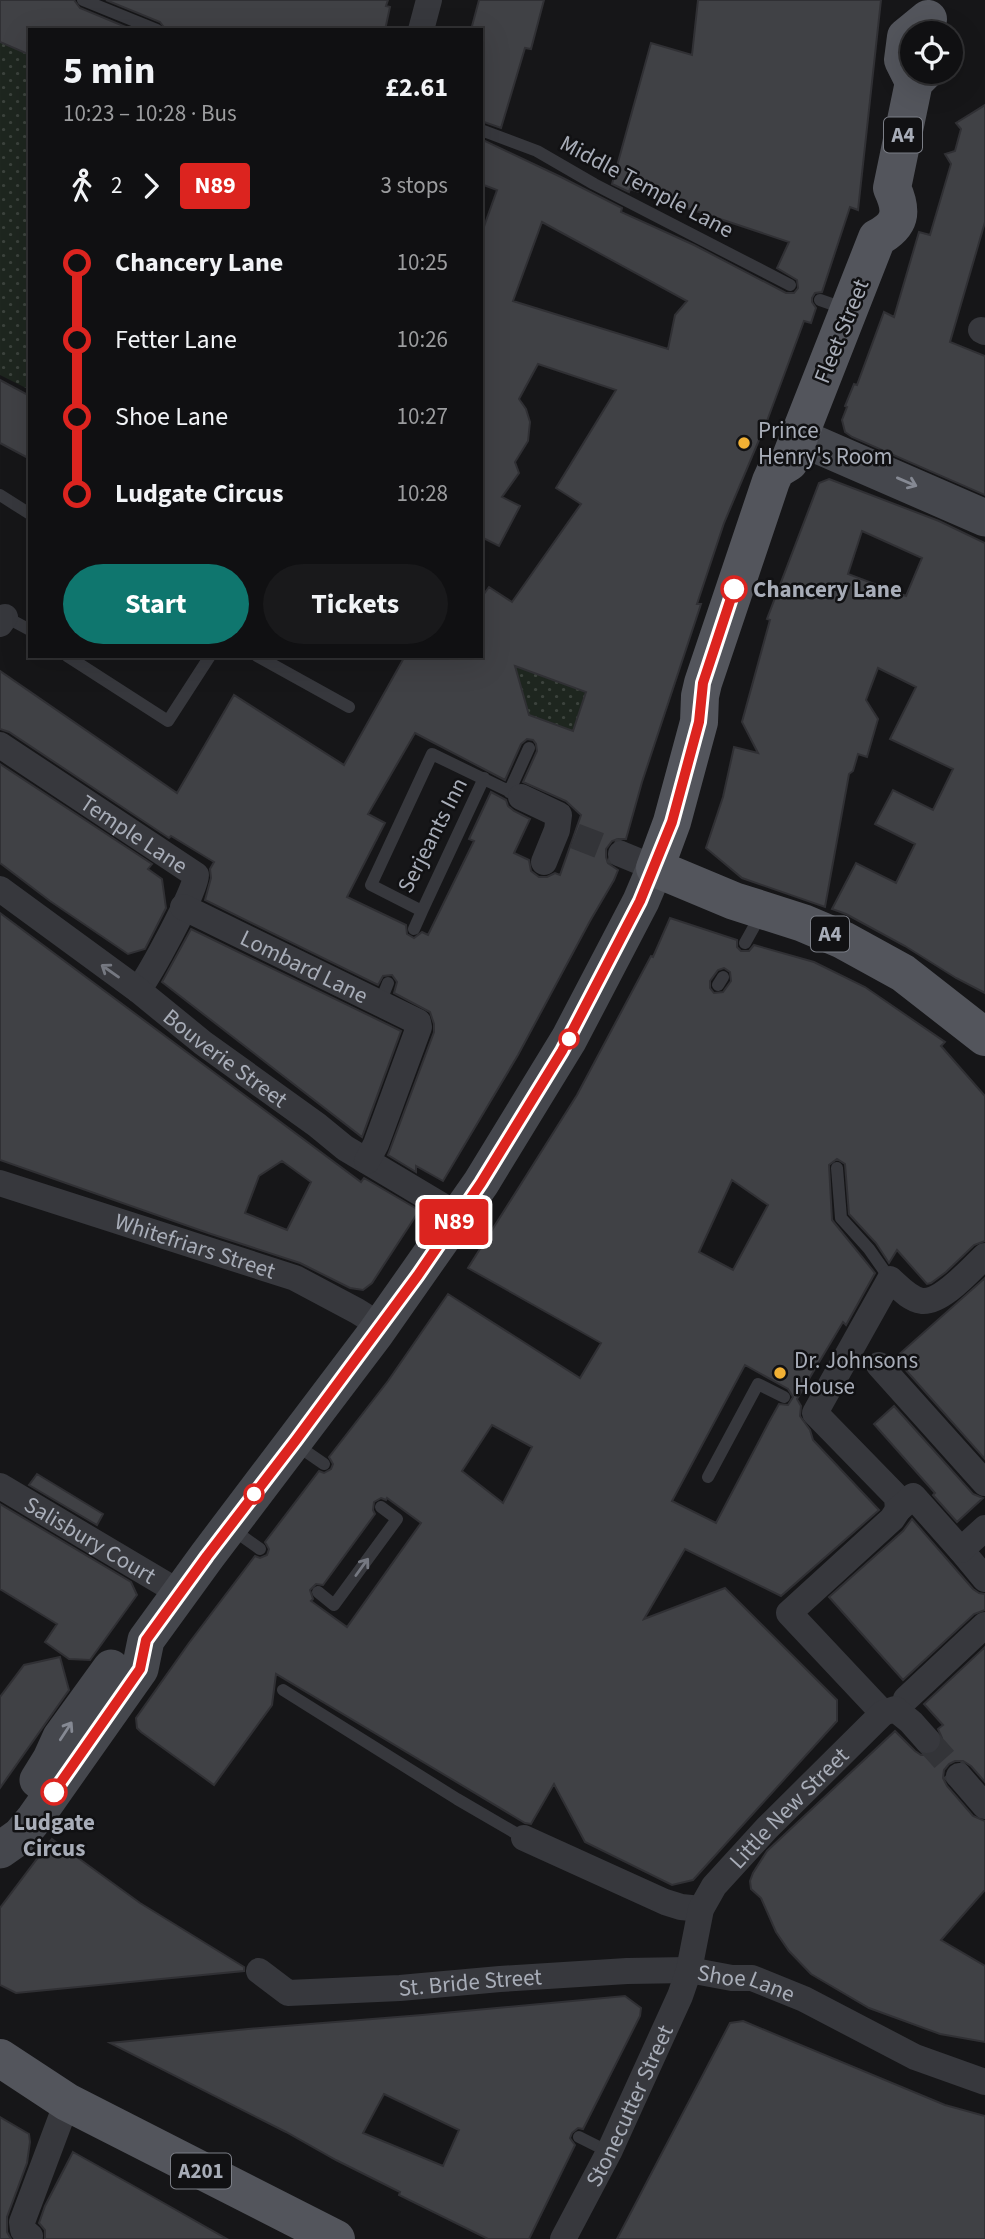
<!DOCTYPE html>
<meta charset="utf-8">
<style>
:root{--surface:#101012;--page:#19191b;--text:#f1f3f6;--muted:#9c9d9f;--line:#303032;--accent:#0f766e}
body{margin:0;font-family:"Source Sans 3",sans-serif;background:var(--page);color:var(--text);height:100vh;display:flex;flex-direction:column;font-size:26px;white-space:nowrap}
*{box-sizing:border-box;margin:0}
p{font-size:23px;color:var(--muted)}
.icon{flex:none;width:38px;height:38px;fill:none;stroke:currentColor;stroke-width:2;stroke-linecap:round;stroke-linejoin:round}
.map{position:relative;flex:1;overflow:hidden}
.side{position:absolute;left:28px;top:28px;width:455px;height:630px;display:flex;flex-direction:column;background:var(--surface);border-radius:0px;box-shadow:0 7px 28px #0002,0 0 0 2px var(--line)}
.side>*{flex:none}
.badge{padding:0 14px;border-radius:5px;font-size:24px;line-height:46px}
.fabs{position:absolute;left:900px;top:21px;display:grid;gap:14px}
.fabs a{display:grid;place-items:center;width:63px;height:63px;border-radius:50%;background:var(--surface);box-shadow:0 7px 28px #0002,0 0 0 2px var(--line);font-size:35px}
.map>.badge{position:absolute;translate:-50% -50%;box-shadow:0 0 0 4px #fff}
.legs{display:flex;align-items:center;gap:10px;height:77px;padding:0 35px;font-size:23px}
.legs p{margin-inline-start:auto}
.overview{display:flex;align-items:center;justify-content:space-between;height:119px;padding:0 35px}
h1{font-size:38px;font-weight:700;line-height:52px}
.button{display:flex;gap:14px;margin-top:auto;padding:14px 35px}
.button a{flex:1;height:80px;border-radius:42px;background:var(--accent);color:#fff;font-size:28px;font-weight:700;line-height:80px;text-align:center}
.button a+a{background:var(--page);color:var(--text)}
ul{padding:0 35px;list-style:none}
li{display:flex;align-items:center;gap:24px;height:77px;font-size:26px}
li i{display:grid;place-items:center;width:10px;height:100%;margin:0 9px;background:currentColor}
li i::after{content:'';width:18px;height:18px;margin:-9px;border:5px solid;border-radius:50%;background:var(--surface)}
li p{margin-inline-start:auto}
li:first-child i{background:linear-gradient(#0000 50%,currentColor 0)}
li:last-child i{background:linear-gradient(currentColor 50%,#0000 0)}
.map>svg:first-child{display:block}
.garden{fill:url(#garden-dots)}
.building{fill:#404145;stroke:#303034;stroke-width:2;fill-rule:evenodd}
.lines{fill:none;stroke-linecap:round;stroke-linejoin:round}
.street-tunnel{stroke:#333438;stroke-width:26;stroke-dasharray:26 13;stroke-linecap:butt}
.lane{stroke:#37383d;stroke-width:12}
.street{stroke:#37383d;stroke-width:26}
.secondary{stroke:#45474d;stroke-width:37}
.primary{stroke:#53555c;stroke-width:38}
.oneway{stroke:#858993}
.oneway2{stroke:#757881}
.line-1-casing{stroke:#fff;stroke-width:16}
.line-1{stroke:#dc241f;stroke-width:10}
.poi-dot{fill:#f2b134;stroke:#111113;stroke-width:2.5}
.stop-1-dot{fill:#fff;stroke:#dc241f;stroke-width:3.5}
.labels{text-anchor:middle;stroke-width:5;stroke-linejoin:round;paint-order:stroke}
.shield{fill:#111113;stroke:#7b7e86;stroke-width:2}
.shield-label{font-size:21px;font-weight:bold;fill:#a8adb8}
.street-label{font-size:23px;fill:#a8adb8;stroke:#111113}
.poi-label{font-size:23px;fill:#a8adb8;stroke:#111113;text-anchor:start}
.stop-label{font-size:23px;font-weight:bold;fill:#a8adb8;stroke:#111113;text-anchor:start}
</style>
<div class="map">
<svg width="985" height="2239" viewBox="0 0 985 2239">
<defs>
<pattern id="garden-dots" width="8" height="8" patternUnits="userSpaceOnUse" patternTransform="scale(1.75)"><rect width="8" height="8" fill="#1e261f"/><path d="M2 2h.1M6 6h.1" fill="none" stroke="#3c433d" stroke-width="1.8" stroke-linecap="round"/></pattern>
</defs>
<rect width="100%" height="100%" fill="#161618"/>
<path class="garden" d="M 0,42 L 30,55 L 30,390 L 0,375 Z
M 507,663 L 573,687 L 594,691 L 573,731 L 529,715 Z"/>
<path class="building" d="M 0,0 L 74,0 L 80,8 L 133,30 L 30,30 L 30,55 L 0,42 Z
M 106,0 L 388,0 L 386,6 L 390,7 L 385,30 L 166,30 L 160,22 Z
M 479,0 L 544,0 L 531,49 L 525,48 L 501,128 L 481,121 L 481,30 L 471,30 Z
M 698,0 L 881,0 L 858,210 L 850,207 L 822,292 L 815,293 L 812,298 L 812,302 L 816,308 L 811,323 L 804,321 L 767,421 L 724,523 L 697,604 L 701,604 L 642,782 L 626,839 L 618,839 L 612,841 L 606,849 L 606,857 L 608,863 L 618,870 L 614,880 L 590,921 L 518,1055 L 443,1181 L 416,1166 L 416,1172 L 388,1155 L 434,1032 L 434,1024 L 430,1012 L 394,993 L 397,982 L 392,975 L 383,976 L 378,985 L 205,900 L 211,878 L 210,869 L 214,862 L 171,836 L 169,838 L 9,732 L 0,729 L 0,671 L 177,793 L 234,695 L 344,765 L 405,656 L 481,656 L 481,598 L 489,587 L 512,602 L 581,504 L 556,488 L 616,390 L 538,364 L 519,399 L 526,409 L 530,422 L 528,441 L 515,462 L 519,473 L 502,497 L 520,506 L 499,546 L 481,537 L 481,235 L 497,190 L 481,184 L 481,139 L 561,177 L 622,208 L 621,212 L 694,245 L 786,293 L 794,293 L 798,288 L 797,280 L 777,268 L 789,242 L 630,189 L 629,192 L 612,184 L 651,43 L 692,55 ZM 542,222 L 687,301 L 675,315 L 668,349 L 513,301 ZM 515,666 L 586,692 L 573,731 L 529,715 ZM 415,733 L 505,780 L 521,744 L 527,739 L 533,740 L 536,744 L 537,751 L 523,782 L 566,801 L 581,815 L 560,875 L 555,873 L 547,877 L 539,877 L 531,871 L 529,860 L 514,853 L 530,819 L 514,811 L 508,806 L 506,800 L 491,792 L 469,839 L 474,841 L 428,935 L 422,932 L 414,938 L 407,934 L 406,925 L 347,897 L 385,823 L 368,814 Z
M 985,105 L 985,222 L 950,342 L 985,356 L 985,495 L 852,437 L 845,432 L 842,420 L 847,407 L 845,406 L 854,384 L 857,385 L 884,312 L 894,317 L 919,232 L 930,235 L 951,164 L 945,154 L 955,151 L 961,129 L 956,123 Z
M 0,380 L 30,396 L 30,459 L 0,443 Z
M 829,479 L 939,521 L 985,543 L 985,993 L 956,978 L 905,946 L 846,914 L 832,909 L 856,863 L 896,883 L 915,844 L 875,824 L 893,790 L 933,810 L 953,769 L 890,739 L 916,687 L 878,668 L 866,700 L 878,719 L 867,757 L 858,754 L 853,771 L 849,774 L 825,907 L 742,878 L 706,848 L 723,797 L 734,747 L 758,753 L 742,722 L 770,620 L 767,619 L 819,483 ZM 862,531 L 922,558 L 906,596 L 848,574 Z
M 0,764 L 152,864 L 148,869 L 162,879 L 166,908 L 145,949 L 128,954 L 50,901 L 0,863 Z
M 0,913 L 361,1182 L 364,1178 L 417,1209 L 417,1214 L 372,1283 L 363,1290 L 350,1288 L 300,1263 L 208,1233 L 0,1160 ZM 282,1161 L 311,1182 L 287,1230 L 245,1213 L 259,1176 Z
M 670,918 L 737,940 L 737,947 L 741,951 L 749,951 L 754,945 L 814,962 L 865,987 L 945,1042 L 941,1046 L 985,1096 L 985,1241 L 974,1245 L 946,1272 L 931,1283 L 927,1284 L 897,1250 L 889,1263 L 876,1243 L 849,1214 L 845,1164 L 837,1159 L 829,1165 L 832,1220 L 875,1273 L 846,1325 L 843,1322 L 797,1399 L 801,1406 L 800,1416 L 810,1430 L 813,1440 L 879,1510 L 781,1596 L 685,1549 L 644,1619 L 725,1588 L 837,1700 L 837,1721 L 693,1880 L 672,1885 L 585,1842 L 554,1784 L 531,1824 L 525,1823 L 276,1674 L 272,1705 L 214,1785 L 141,1732 L 137,1728 L 136,1718 L 189,1643 L 255,1556 L 260,1558 L 267,1555 L 269,1549 L 265,1542 L 319,1471 L 324,1473 L 331,1469 L 333,1464 L 329,1457 L 388,1381 L 448,1294 L 580,1378 L 601,1343 L 468,1268 L 577,1095 L 651,956 L 653,957 ZM 724,968 L 730,972 L 731,981 L 723,992 L 714,993 L 710,988 L 710,981 L 718,970 ZM 732,1180 L 768,1205 L 733,1270 L 699,1252 ZM 745,1365 L 788,1389 L 793,1397 L 788,1405 L 779,1404 L 769,1422 L 716,1523 L 672,1501 ZM 492,1425 L 532,1447 L 503,1503 L 462,1471 ZM 381,1498 L 386,1500 L 387,1498 L 421,1523 L 347,1627 L 311,1601 L 313,1599 L 310,1590 L 316,1584 L 323,1585 L 375,1514 L 373,1510 L 374,1502 Z
M 191,929 L 401,1031 L 362,1137 L 162,982 Z
M 985,1278 L 985,1459 L 895,1358 Z
M 894,1406 L 973,1494 L 983,1498 L 957,1522 L 933,1495 L 935,1493 L 874,1424 Z
M 37,1474 L 103,1514 L 97,1525 L 29,1485 Z
M 0,1504 L 131,1582 L 137,1595 L 90,1660 L 69,1659 L 45,1642 L 57,1624 L 0,1589 Z
M 912,1519 L 973,1589 L 979,1593 L 985,1594 L 985,1610 L 974,1614 L 903,1680 L 829,1597 L 903,1531 Z
M 985,1647 L 985,1782 L 971,1766 L 963,1761 L 955,1761 L 949,1764 L 944,1770 L 943,1778 L 947,1786 L 973,1816 L 985,1821 L 985,1890 L 941,1940 L 985,1966 L 985,2042 L 940,2034 L 869,2008 L 811,1974 L 789,1951 L 776,1932 L 761,1898 L 751,1889 L 750,1881 L 753,1873 L 767,1851 L 895,1731 L 915,1751 L 921,1755 L 929,1755 L 938,1751 L 942,1744 L 942,1738 L 938,1729 L 943,1725 L 924,1704 Z
M 60,1657 L 69,1690 L 0,1788 L 0,1697 L 24,1665 Z
M 52,1839 L 140,1903 L 244,1967 L 244,1971 L 16,1993 L 0,1985 L 0,1908 Z
M 625,1996 L 641,2008 L 640,2016 L 583,2129 L 578,2128 L 572,2133 L 570,2138 L 575,2145 L 529,2239 L 488,2239 L 399,2195 L 400,2192 L 336,2160 L 286,2132 L 110,2043 L 248,2029 L 422,2015 ZM 384,2094 L 459,2130 L 443,2166 L 363,2133 Z
M 743,2021 L 945,2105 L 985,2116 L 985,2239 L 617,2239 L 730,2023 Z
M 0,2117 L 29,2134 L 30,2142 L 27,2163 L 7,2217 L 7,2232 L 11,2239 L 0,2239 Z
M 73,2152 L 139,2189 L 227,2239 L 45,2239 L 45,2230 L 39,2223 L 45,2206 Z"/>
<g class="lines">
<path class="street-tunnel" d="M 575,836 L 621,854
M 927,1740 L 959,1776"/>
<path class="lane" d="M 83,0 L 157,30
M 481,130 L 537,151 L 594,184 L 790,285
M 820,300 L 846,309
M 0,495 L 30,514
M 2,615 L 30,630
M 67,656 L 168,721 L 210,656
M 257,656 L 349,707
M 484,778 L 422,911 L 371,885 L 432,754 L 521,797
M 509,792 L 529,748
M 414,929 L 422,911
M 745,943 L 760,916
M 718,985 L 723,977
M 380,1003 L 388,983
M 837,1168 L 841,1218 L 869,1249 L 890,1279
M 295,1444 L 324,1464
M 708,1477 L 758,1384 L 784,1397
M 232,1529 L 260,1549
M 318,1592 L 334,1605 L 397,1519 L 381,1507
M 283,1690 L 457,1799 L 524,1838
M 579,2137 L 609,2152"/>
<g class="street">
<path d="M 421,30 L 429,0"/>
<path d="M 981,330 L 985,332"/>
<path d="M 0,624 L 5,617"/>
<path id="s1" d="M 0,745 L 196,875 C 196,891 149,976 138,990"/>
<path d="M 521,797 L 559,815 L 557,830 L 544,862"/>
<path d="M 621,854 L 655,868"/>
<path id="s2" d="M 0,889 L 138,990 L 203,1043 L 317,1125 L 345,1148 L 459,1216"/>
<path id="s3" d="M 183,907 L 418,1022 L 419,1027 L 376,1144 L 367,1161"/>
<path id="s4" d="M 0,1183 L 295,1278 L 357,1311 L 381,1326"/>
<path d="M 879,1365 L 985,1483"/>
<path id="s5" d="M 0,1486 L 180,1593"/>
<path d="M 898,1510 L 897,1497 L 815,1413 L 890,1279 C 899,1287 909,1299 922,1301 C 942,1303 971,1269 985,1256"/>
<path d="M 961,1550 L 985,1579"/>
<path d="M 906,1699 L 985,1625"/>
<path d="M 883,1713 L 789,1613 L 892,1519 L 898,1510 L 913,1496 L 961,1550 L 985,1528"/>
<path d="M 959,1776 L 985,1806"/>
<path d="M 524,1838 L 665,1902 L 681,1907 L 701,1909"/>
<path id="s6" d="M 259,1971 L 288,1993 L 400,1988 L 500,1979 L 627,1971 L 689,1970 L 732,1978 L 752,1978 L 804,1999 L 915,2057 L 985,2082"/>
<path d="M 30,2236 L 23,2230 L 22,2222 L 67,2102"/>
<path id="s7" d="M 563,2239 L 609,2152 L 680,1996 L 689,1970 L 701,1909 L 714,1886 L 767,1828 L 883,1713 L 895,1709 L 911,1722 L 927,1740"/>
</g>
<path class="secondary" d="M 799,437 L 985,518
M 38,1780 L 51,1759 L 61,1737 L 111,1668
M 0,1850 L 20,1836 L 35,1818 L 140,1669 L 146,1640 L 207,1556 L 375,1334 L 481,1183 L 569,1039 L 641,901 L 655,868"/>
<path class="primary" d="M 914,82 L 903,60 L 906,37 L 928,19
M 892,188 C 903,212 901,225 877,238 L 789,462 L 776,470 L 771,481 L 703,683 L 700,696 L 699,722 L 672,822 L 655,868 L 734,901 L 803,923 L 843,940 L 903,973 L 985,1037
M 892,188 L 914,82 L 924,72
M 0,2058 L 67,2102 L 336,2239"/>
</g>
<defs><path id="oneway-shaft" d="M-6 0H5M1.5-3L5.5 0L1.5 3" fill="none" stroke-width="1.6" stroke-linecap="round" stroke-linejoin="round" transform="scale(1.75)"/></defs>
<g class="oneway">
<use href="#oneway-shaft" transform="translate(907 482) rotate(23)"/>
<use href="#oneway-shaft" transform="translate(66 1731) rotate(-57)"/>
</g>
<g class="oneway2">
<use href="#oneway-shaft" transform="translate(110 971) rotate(-145)"/>
<use href="#oneway-shaft" transform="translate(362 1567) rotate(-54)"/>
</g>
<g class="lines">
<g class="line-1-casing">
<path id="line-1" d="M 54,1792 L 140,1669 L 146,1640 L 207,1556 L 296,1440 L 418,1275 L 481,1183 L 562,1051 L 640,901 L 672,822 L 699,722 L 703,683 L 734,589"/>
</g>
<use href="#line-1" class="line-1"/>
</g>
<g class="poi-dot">
<circle cx="744" cy="443" r="7"/>
<circle cx="780" cy="1373" r="7"/>
</g>
<g class="stop-1-dot">
<circle cx="734" cy="589" r="12"/>
<circle cx="569" cy="1039" r="9"/>
<circle cx="254" cy="1494" r="9"/>
<circle cx="54" cy="1792" r="12"/>
</g>
<g class="labels">
<g class="shield">
<rect x="884" y="117.5" width="38" height="35" rx="5"/>
<rect x="811" y="916.5" width="38" height="35" rx="5"/>
<rect x="171" y="2153.5" width="60" height="35" rx="5"/>
</g>
<g class="shield-label">
<text x="903" y="142">A4</text>
<text x="830" y="941">A4</text>
<text x="201" y="2178">A201</text>
</g>
<g class="street-label">
<text transform="translate(647 186) rotate(28)" y="8">Middle Temple Lane</text>
<text transform="translate(841 331) rotate(-68)" y="8">Fleet Street</text>
<text dy="8" stroke="none"><textPath href="#s1" startOffset="161">Temple Lane</textPath></text>
<text transform="translate(432 835) rotate(-63)" y="8">Serjeants Inn</text>
<text dy="8" stroke="none"><textPath href="#s3" startOffset="135">Lombard Lane</textPath></text>
<text dy="8" stroke="none"><textPath href="#s2" startOffset="282">Bouverie Street</textPath></text>
<text dy="8" stroke="none"><textPath href="#s4" startOffset="205">Whitefriars Street</textPath></text>
<text dy="8" stroke="none"><textPath href="#s5" startOffset="105">Salisbury Court</textPath></text>
<text dy="8" stroke="none"><textPath href="#s7" startOffset="494">Little New Street</textPath></text>
<text dy="8" stroke="none"><textPath href="#s6" startOffset="219">St. Bride Street</textPath></text>
<text dy="8" stroke="none"><textPath href="#s6" startOffset="497">Shoe Lane</textPath></text>
<text dy="8" stroke="none"><textPath href="#s7" startOffset="149">Stonecutter Street</textPath></text>
</g>
<g class="poi-label">
<text x="758" y="438">Prince<tspan x="758" dy="26">Henry's Room</tspan></text>
<text x="794" y="1368">Dr. Johnsons<tspan x="794" dy="26">House</tspan></text>
</g>
<g class="stop-label">
<text x="753" y="597">Chancery Lane</text>
<text x="54" y="1830" text-anchor="middle">Ludgate<tspan x="54" dy="26">Circus</tspan></text>
</g>
</g>
</svg>
<div class="fabs">
<a><svg class="icon" aria-label="locate" viewBox="0 0 24 24"><circle cx="12" cy="12" r="6"/><path d="M12 2v4M12 18v4M2 12h4M18 12h4"/></svg></a>
</div>
<b class="badge" style="left:454px;top:1222px;background:#dc241f;color:#fff">N89</b>
<section class="side">
<div class="overview"><div><h1>5 min</h1><p>10:23 – 10:28 · Bus</p></div><b>£2.61</b></div>
<div class="legs"><svg class="icon" aria-label="walk" viewBox="0 0 24 24"><circle cx="13" cy="4" r="2"/><path d="M13 8l-2 6 4 7M11 14l-3 7M7 12l3-4h3l4 4"/></svg>2<svg class="icon" aria-label="forward" viewBox="0 0 24 24"><path d="M9 5l7 7-7 7"/></svg><b class="badge" style="background:#dc241f;color:#fff">N89</b><p>3 stops</p></div>
<ul>
<li><i style="color:#dc241f"></i><b>Chancery Lane</b><p>10:25</p></li>
<li><i style="color:#dc241f"></i><span>Fetter Lane</span><p>10:26</p></li>
<li><i style="color:#dc241f"></i><span>Shoe Lane</span><p>10:27</p></li>
<li><i style="color:#dc241f"></i><b>Ludgate Circus</b><p>10:28</p></li>
</ul>
<div class="button"><a>Start</a><a>Tickets</a></div>
</section>
</div>
